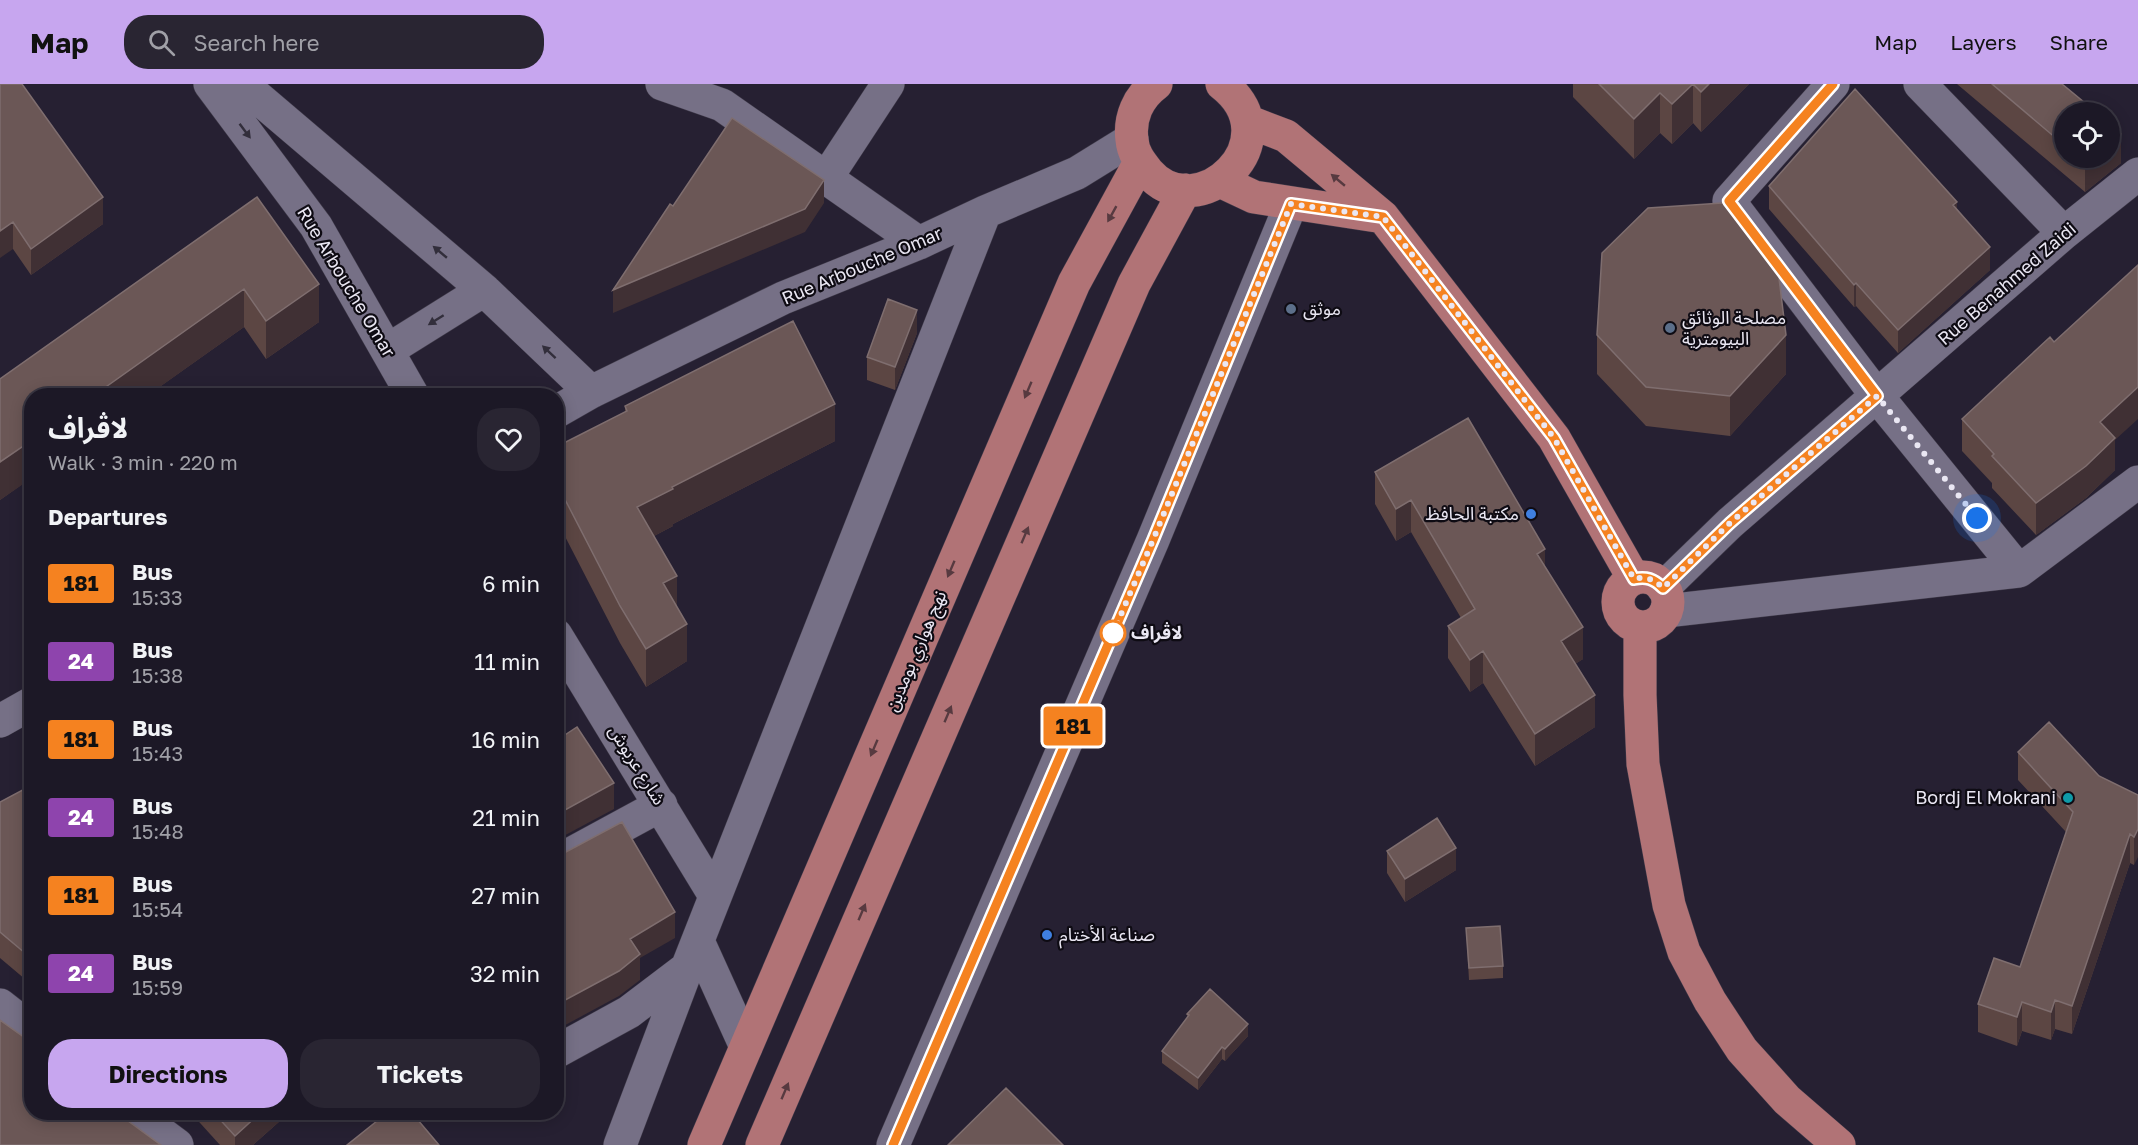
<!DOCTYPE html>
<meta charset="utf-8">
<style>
:root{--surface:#1c1826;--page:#292532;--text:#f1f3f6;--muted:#a0a0a7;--line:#3a3743;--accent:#c7a6ef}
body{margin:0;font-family:"Golos Text","Noto Sans Arabic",sans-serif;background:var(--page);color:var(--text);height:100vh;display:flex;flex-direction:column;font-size:22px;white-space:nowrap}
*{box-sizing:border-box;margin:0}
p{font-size:20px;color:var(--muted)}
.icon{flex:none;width:33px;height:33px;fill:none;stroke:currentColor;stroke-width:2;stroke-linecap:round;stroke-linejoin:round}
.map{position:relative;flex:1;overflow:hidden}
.panel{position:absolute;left:24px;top:304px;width:540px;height:732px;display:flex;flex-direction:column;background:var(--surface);border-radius:24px;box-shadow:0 3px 15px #0003,0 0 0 2px var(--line)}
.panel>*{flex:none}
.badge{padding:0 12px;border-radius:4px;font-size:21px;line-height:39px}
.controls{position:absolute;left:2054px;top:18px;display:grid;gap:12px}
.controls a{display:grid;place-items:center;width:66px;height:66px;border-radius:50%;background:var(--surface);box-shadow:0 3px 15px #0003,0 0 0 2px var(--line);font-size:30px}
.you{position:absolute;width:30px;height:30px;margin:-15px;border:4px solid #fff;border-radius:50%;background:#1a73e8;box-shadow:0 0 0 9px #1a73e833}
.map>.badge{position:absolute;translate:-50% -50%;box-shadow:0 0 0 3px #fff}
h2{padding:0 24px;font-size:22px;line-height:54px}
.round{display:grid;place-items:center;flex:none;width:63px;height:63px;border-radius:24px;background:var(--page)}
.summary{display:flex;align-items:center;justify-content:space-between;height:102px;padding:0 24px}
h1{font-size:28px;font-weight:700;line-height:45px}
.cta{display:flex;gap:12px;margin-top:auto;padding:12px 24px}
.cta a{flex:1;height:69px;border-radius:24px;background:var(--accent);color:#111;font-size:24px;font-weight:700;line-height:69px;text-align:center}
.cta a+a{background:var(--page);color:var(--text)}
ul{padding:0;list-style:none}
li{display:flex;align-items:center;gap:18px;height:78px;padding:0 24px}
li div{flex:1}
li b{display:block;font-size:22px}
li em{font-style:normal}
li .badge{min-width:66px;font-weight:700;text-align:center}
header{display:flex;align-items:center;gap:36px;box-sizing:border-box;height:84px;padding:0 30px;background:var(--accent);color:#111}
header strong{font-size:28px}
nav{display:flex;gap:33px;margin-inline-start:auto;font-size:21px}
.search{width:420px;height:54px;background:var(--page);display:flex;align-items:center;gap:15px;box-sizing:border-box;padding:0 21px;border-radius:24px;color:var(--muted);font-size:22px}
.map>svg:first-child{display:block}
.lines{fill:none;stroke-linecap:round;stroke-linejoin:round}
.minor-casing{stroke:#3f3a49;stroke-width:34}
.major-casing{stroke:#3f3a49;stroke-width:34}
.minor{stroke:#767086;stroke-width:33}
.major{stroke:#b17376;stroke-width:33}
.wall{fill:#5c4643}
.shaded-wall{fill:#403034}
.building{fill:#6b5756;stroke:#7f6e6f;stroke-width:1.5}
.oneway{fill:#322e3b}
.oneway2{fill:#573a40}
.line-casing{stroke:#fff;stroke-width:14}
.line{stroke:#f58220;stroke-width:9}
.walk{stroke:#eae7f3;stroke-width:6;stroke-dasharray:0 10.8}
.service-dot{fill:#5c6f8a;stroke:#0e0b13;stroke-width:2}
.shop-dot{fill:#3f7fe0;stroke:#0e0b13;stroke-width:2}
.stop-dot{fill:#fff;stroke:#f58220;stroke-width:3}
.culture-dot{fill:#0f9aa8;stroke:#0e0b13;stroke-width:2}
.labels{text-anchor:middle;stroke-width:4.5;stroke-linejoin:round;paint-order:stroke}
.street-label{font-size:18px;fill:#eae7f3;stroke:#0e0b13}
.poi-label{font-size:18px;fill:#eae7f3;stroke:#0e0b13;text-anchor:start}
.stop-label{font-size:18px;font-weight:bold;fill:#eae7f3;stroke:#0e0b13;text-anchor:start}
</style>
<header>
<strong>Map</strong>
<div class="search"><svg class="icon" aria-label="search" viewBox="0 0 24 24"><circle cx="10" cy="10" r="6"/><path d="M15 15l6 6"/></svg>Search here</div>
<nav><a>Map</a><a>Layers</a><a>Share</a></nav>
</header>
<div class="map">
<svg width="2138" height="1061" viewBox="0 0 2138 1061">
<rect width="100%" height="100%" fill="#262032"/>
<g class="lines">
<g class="minor-casing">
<path id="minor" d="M 210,0 L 316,142 L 413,312
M 242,0 L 484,206 L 591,308
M 662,0 L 722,21 L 919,159
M 1833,0 L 1729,117 L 1877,312 L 2019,487
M 1920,0 L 2064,149
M 827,93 L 888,0
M 388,266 L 484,206
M 556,328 L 591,308 L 783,214 L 919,159 L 985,128 L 1077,89 L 1132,55
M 1663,504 L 1730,439 L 2064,149 L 2138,90
M 1666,527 L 2019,487 L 2138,398
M 556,551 L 715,812
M 0,637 L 32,619
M 556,778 L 661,721
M 698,857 L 746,963
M 0,921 L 32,946
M 556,968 L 629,928 L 687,884
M 134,1029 L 177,1061
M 620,1061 L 687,884 L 985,128
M 893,1061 L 1153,456 L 1291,120"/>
</g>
<g class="major-casing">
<path id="major" d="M 1156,0 C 1138,13 1129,34 1132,56 C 1133,69 1140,78 1148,88 C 1198,146 1294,56 1222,0
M 1247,37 L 1286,52 L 1383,133 L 1554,354 L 1634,495
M 1220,97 L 1254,113 L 1383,133
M1618 518a25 25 0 1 1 50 0a25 25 0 1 1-50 0Z
M 1640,543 L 1640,611 L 1643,680 L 1669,821 L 1684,868 L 1710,917 L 1742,966 L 1787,1016 L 1839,1061
M 704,1061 L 1074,199 L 1140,78
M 762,1061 L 1134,200 L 1185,106"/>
</g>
<use href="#minor" class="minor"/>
<use href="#major" class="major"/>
</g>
<path class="wall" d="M 0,0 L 103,140 L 31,191 L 13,165 Z
M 1573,0 L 1749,0 L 1701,48 L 1693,39 L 1672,60 L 1660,49 L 1634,75 L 1573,13 Z
M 1957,0 L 2062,0 L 2064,28 L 2064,74 L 2109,74 L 2121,79 L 2085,108 Z
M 1769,102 L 1957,126 L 1990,186 L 1898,269 L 1856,222 L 1854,223 L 1769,125 Z
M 257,113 L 319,238 L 266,275 L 244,243 L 0,416 L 0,295 Z
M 917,249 L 895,306 L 867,296 L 867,273 Z
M 1597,251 L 1786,290 L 1730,352 L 1646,342 L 1597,290 Z
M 625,322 L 835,357 L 673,440 L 673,442 L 654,452 L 677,523 L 687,577 L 646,603 L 620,559 L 556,435 L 556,363 L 625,328 Z
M 1962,335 L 2115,356 L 2115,386 L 2086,414 L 2036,451 L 1992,404 L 1992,399 L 1962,367 Z
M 1375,388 L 1545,483 L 1583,575 L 1575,580 L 1595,643 L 1535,682 L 1483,599 L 1470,608 L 1448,574 L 1448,542 L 1461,534 L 1411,448 L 1396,457 L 1375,420 Z
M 32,645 L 32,673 L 30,671 L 30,646 Z
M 2018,668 L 2099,692 L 2138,711 L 2134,781 L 2130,779 L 2072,950 L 2055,945 L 2051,956 L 2022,947 L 2017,962 L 1978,948 L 1978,920 L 2020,883 L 2066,748 L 2018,696 Z
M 32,701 L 32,901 L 0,874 L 0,718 Z
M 1387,767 L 1456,786 L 1405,818 L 1387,789 Z
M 1466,844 L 1503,882 L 1503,894 L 1469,896 Z
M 1187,930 L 1248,952 L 1225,977 L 1222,975 L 1198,1006 L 1162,979 L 1162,967 L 1187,934 Z
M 191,1029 L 289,1029 L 253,1061 L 220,1061 Z"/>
<path class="shaded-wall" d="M 1693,0 L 1693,39 L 1672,60 L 1672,20 Z
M 1709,0 L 1749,0 L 1701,48 L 1701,8 Z
M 1660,9 L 1660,49 L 1634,75 L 1634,35 Z
M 2121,50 L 2121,79 L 2085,108 L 2085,79 L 2092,74 L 2109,74 L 2109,60 Z
M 824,96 L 824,119 L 805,148 L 613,229 L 613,206 Z
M 103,113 L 103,140 L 31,191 L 31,165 Z
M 1957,118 L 1957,141 L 1953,121 Z
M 13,138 L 13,165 L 0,174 L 0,147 Z
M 1990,163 L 1990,186 L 1898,269 L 1898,246 Z
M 1856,199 L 1856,222 L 1854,223 L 1854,201 Z
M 319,200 L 319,238 L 266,275 L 266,237 Z
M 244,205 L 244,243 L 147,312 L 93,312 Z
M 917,226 L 917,249 L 895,306 L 895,283 Z
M 1786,251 L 1786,290 L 1730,352 L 1730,312 Z
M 2138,303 L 2138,335 L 2115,356 L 2115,386 L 2086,414 L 2036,451 L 2036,419 L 2100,338 Z
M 835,320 L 835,357 L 673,440 L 673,442 L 637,461 L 637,423 L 672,403 Z
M 32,356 L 32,394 L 0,416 L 0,378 Z
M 1411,416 L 1411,448 L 1396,457 L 1396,425 Z
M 1545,465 L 1545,497 L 1537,470 Z
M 677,492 L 677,529 L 663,499 Z
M 687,540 L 687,577 L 646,603 L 646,565 Z
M 1583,543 L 1583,575 L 1561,589 L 1561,557 Z
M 1483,567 L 1483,599 L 1470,608 L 1470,576 Z
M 1595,611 L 1595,643 L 1535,682 L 1535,650 Z
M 614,699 L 614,725 L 556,756 L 556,731 Z
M 2138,745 L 2138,773 L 2134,781 L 2134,753 Z
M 2130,750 L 2130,779 L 2072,950 L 2072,922 Z
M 1456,764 L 1456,786 L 1405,818 L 1405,795 Z
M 675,828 L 675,854 L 640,874 L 640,896 L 619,912 L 556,946 L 556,921 L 630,855 Z
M 2055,916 L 2055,945 L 2051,956 L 2051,928 Z
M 2022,918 L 2022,947 L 2017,962 L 2017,933 Z
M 1248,940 L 1248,952 L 1225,977 L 1225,965 Z
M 1222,963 L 1222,975 L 1198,1006 L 1198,994 Z
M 260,1029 L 289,1029 L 253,1061 L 235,1061 L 235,1052 Z"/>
<path class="building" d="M 0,0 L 22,0 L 103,113 L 31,165 L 13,138 L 0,147 Z
M 1599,0 L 1693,0 L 1672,20 L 1660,9 L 1634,35 Z
M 1693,0 L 1709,0 L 1701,8 Z
M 1992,0 L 2062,0 L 2096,28 L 2064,28 L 2064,61 Z
M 1855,5 L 1957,118 L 1953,121 L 1990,163 L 1898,246 L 1856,199 L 1854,201 L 1769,102 Z
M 732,34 L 824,96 L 805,125 L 613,206 L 670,120 L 673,122 Z
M 2109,40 L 2121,50 L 2109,60 Z
M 2079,74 L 2092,74 L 2085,79 Z
M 257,113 L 319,200 L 266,237 L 244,205 L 93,312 L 32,312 L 32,356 L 0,378 L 0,295 Z
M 1737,118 L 1776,170 L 1786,251 L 1730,312 L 1646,303 L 1597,251 L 1602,169 L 1648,124 Z
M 2138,181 L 2138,303 L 2100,338 L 2115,354 L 2086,382 L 2036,419 L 1992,372 L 1994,370 L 1962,335 L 2050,253 L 2054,258 Z
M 888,215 L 917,226 L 895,283 L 867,273 Z
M 793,237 L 835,320 L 672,403 L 673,405 L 637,423 L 677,492 L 663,499 L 687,540 L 646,565 L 620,522 L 556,398 L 556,363 L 627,327 L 625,322 Z
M 1468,334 L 1545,465 L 1537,470 L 1583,543 L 1561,557 L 1595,611 L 1535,650 L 1483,567 L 1470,576 L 1448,542 L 1475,525 L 1411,416 L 1396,425 L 1375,388 Z
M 2049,638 L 2099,692 L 2138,711 L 2138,745 L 2134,753 L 2130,750 L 2072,922 L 2055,916 L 2051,928 L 2022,918 L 2017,933 L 1978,920 L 1994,874 L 2020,883 L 2073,728 L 2018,668 Z
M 577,643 L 614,699 L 556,731 L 556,657 Z
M 32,701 L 32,875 L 0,848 L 0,718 Z
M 1437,734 L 1456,764 L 1405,795 L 1387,767 Z
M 622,738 L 675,828 L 630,855 L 640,870 L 619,887 L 556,921 L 556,771 L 564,769 Z
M 1500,842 L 1503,882 L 1469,884 L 1466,844 Z
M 1210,905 L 1248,940 L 1225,965 L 1222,963 L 1198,994 L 1162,967 L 1189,931 L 1187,930 Z
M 0,936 L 32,959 L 32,1029 L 117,1029 L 161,1061 L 0,1061 Z
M 1006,1004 L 1063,1061 L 948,1061 Z
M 214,1029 L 260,1029 L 235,1052 Z
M 387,1029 L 412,1029 L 439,1061 L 347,1061 Z"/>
<defs><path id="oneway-solid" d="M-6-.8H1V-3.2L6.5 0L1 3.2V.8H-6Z" transform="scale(1.5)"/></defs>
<g class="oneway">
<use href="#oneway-solid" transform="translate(245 47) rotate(53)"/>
<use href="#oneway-solid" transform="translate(440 168) rotate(-140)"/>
<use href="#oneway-solid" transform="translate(436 236) rotate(148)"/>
<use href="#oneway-solid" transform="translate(549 268) rotate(-137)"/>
</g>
<g class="oneway2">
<use href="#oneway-solid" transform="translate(1338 96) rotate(-140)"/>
<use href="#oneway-solid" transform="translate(1112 130) rotate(119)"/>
<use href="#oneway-solid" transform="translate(1028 306) rotate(113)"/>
<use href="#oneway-solid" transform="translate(1025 451) rotate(-67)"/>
<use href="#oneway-solid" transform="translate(951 485) rotate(113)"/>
<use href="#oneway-solid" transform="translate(948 630) rotate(-67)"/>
<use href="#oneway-solid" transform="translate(874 664) rotate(113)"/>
<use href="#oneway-solid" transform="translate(862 828) rotate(-67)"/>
<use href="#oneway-solid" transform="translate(785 1007) rotate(-67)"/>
</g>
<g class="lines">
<g class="line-casing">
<path id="line" d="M 893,1061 L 1153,456 L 1291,120 L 1383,133 L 1554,354 L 1634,495 C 1646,492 1654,495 1663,504 L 1730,439 L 1877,312 L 1729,117 L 1833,0"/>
</g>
<use href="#line" class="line"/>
<path class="walk" d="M 1113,549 L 1153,456 L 1291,120 L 1383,133 L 1554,354 L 1634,495 C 1646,492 1654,495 1663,504 L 1730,439 L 1877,312 L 1977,434"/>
</g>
<g class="service-dot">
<circle cx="1291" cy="225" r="6"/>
<circle cx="1670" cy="244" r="6"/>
</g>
<g class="shop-dot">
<circle cx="1531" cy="430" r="6"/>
<circle cx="1047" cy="851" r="6"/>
</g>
<circle class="stop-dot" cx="1113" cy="549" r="12"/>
<circle class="culture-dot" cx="2068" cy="714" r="6"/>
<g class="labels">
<g class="street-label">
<text transform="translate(862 182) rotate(-23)" y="6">Rue Arbouche Omar</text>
<text transform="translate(346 198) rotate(59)" y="6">Rue Arbouche Omar</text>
<text transform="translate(2007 200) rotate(-41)" y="6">Rue Benahmed Zaidi</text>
<text transform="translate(916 567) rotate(-67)" y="6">نهج هواري بومدين</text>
<text transform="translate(637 681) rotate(58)" y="6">شارع عربوش</text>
</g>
<g class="poi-label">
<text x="1303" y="231">موثق</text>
<text x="1682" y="240">مصلحة الوثائق<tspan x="1682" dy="21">البيومترية</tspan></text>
<text x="1519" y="436" text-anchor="end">مكتبة الحافظ</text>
<text x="2056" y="720" text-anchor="end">Bordj El Mokrani</text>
<text x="1059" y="857">صناعة الأختام</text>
</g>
<g class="stop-label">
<text x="1131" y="555">لاڤراف</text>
</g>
</g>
</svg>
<div class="controls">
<a><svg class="icon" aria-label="locate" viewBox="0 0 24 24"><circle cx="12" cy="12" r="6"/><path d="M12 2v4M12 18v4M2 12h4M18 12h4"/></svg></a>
</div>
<div class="you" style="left:1977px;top:434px"></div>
<b class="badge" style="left:1073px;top:642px;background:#f58220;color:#111">181</b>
<section class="panel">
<div class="summary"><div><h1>لاڤراف</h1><p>Walk · 3 min · 220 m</p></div><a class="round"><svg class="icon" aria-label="heart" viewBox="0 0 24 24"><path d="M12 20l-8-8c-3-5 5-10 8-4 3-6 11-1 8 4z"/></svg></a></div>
<h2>Departures</h2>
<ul>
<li><span class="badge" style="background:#f58220;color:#111">181</span><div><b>Bus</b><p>15:33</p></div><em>6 min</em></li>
<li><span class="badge" style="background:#8e44ad;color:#fff">24</span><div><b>Bus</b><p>15:38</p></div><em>11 min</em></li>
<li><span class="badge" style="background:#f58220;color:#111">181</span><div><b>Bus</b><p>15:43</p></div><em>16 min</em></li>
<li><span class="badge" style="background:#8e44ad;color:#fff">24</span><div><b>Bus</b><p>15:48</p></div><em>21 min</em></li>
<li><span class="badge" style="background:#f58220;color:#111">181</span><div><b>Bus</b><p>15:54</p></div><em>27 min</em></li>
<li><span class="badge" style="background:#8e44ad;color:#fff">24</span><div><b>Bus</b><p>15:59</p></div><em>32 min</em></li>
</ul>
<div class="cta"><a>Directions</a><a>Tickets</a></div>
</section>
</div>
